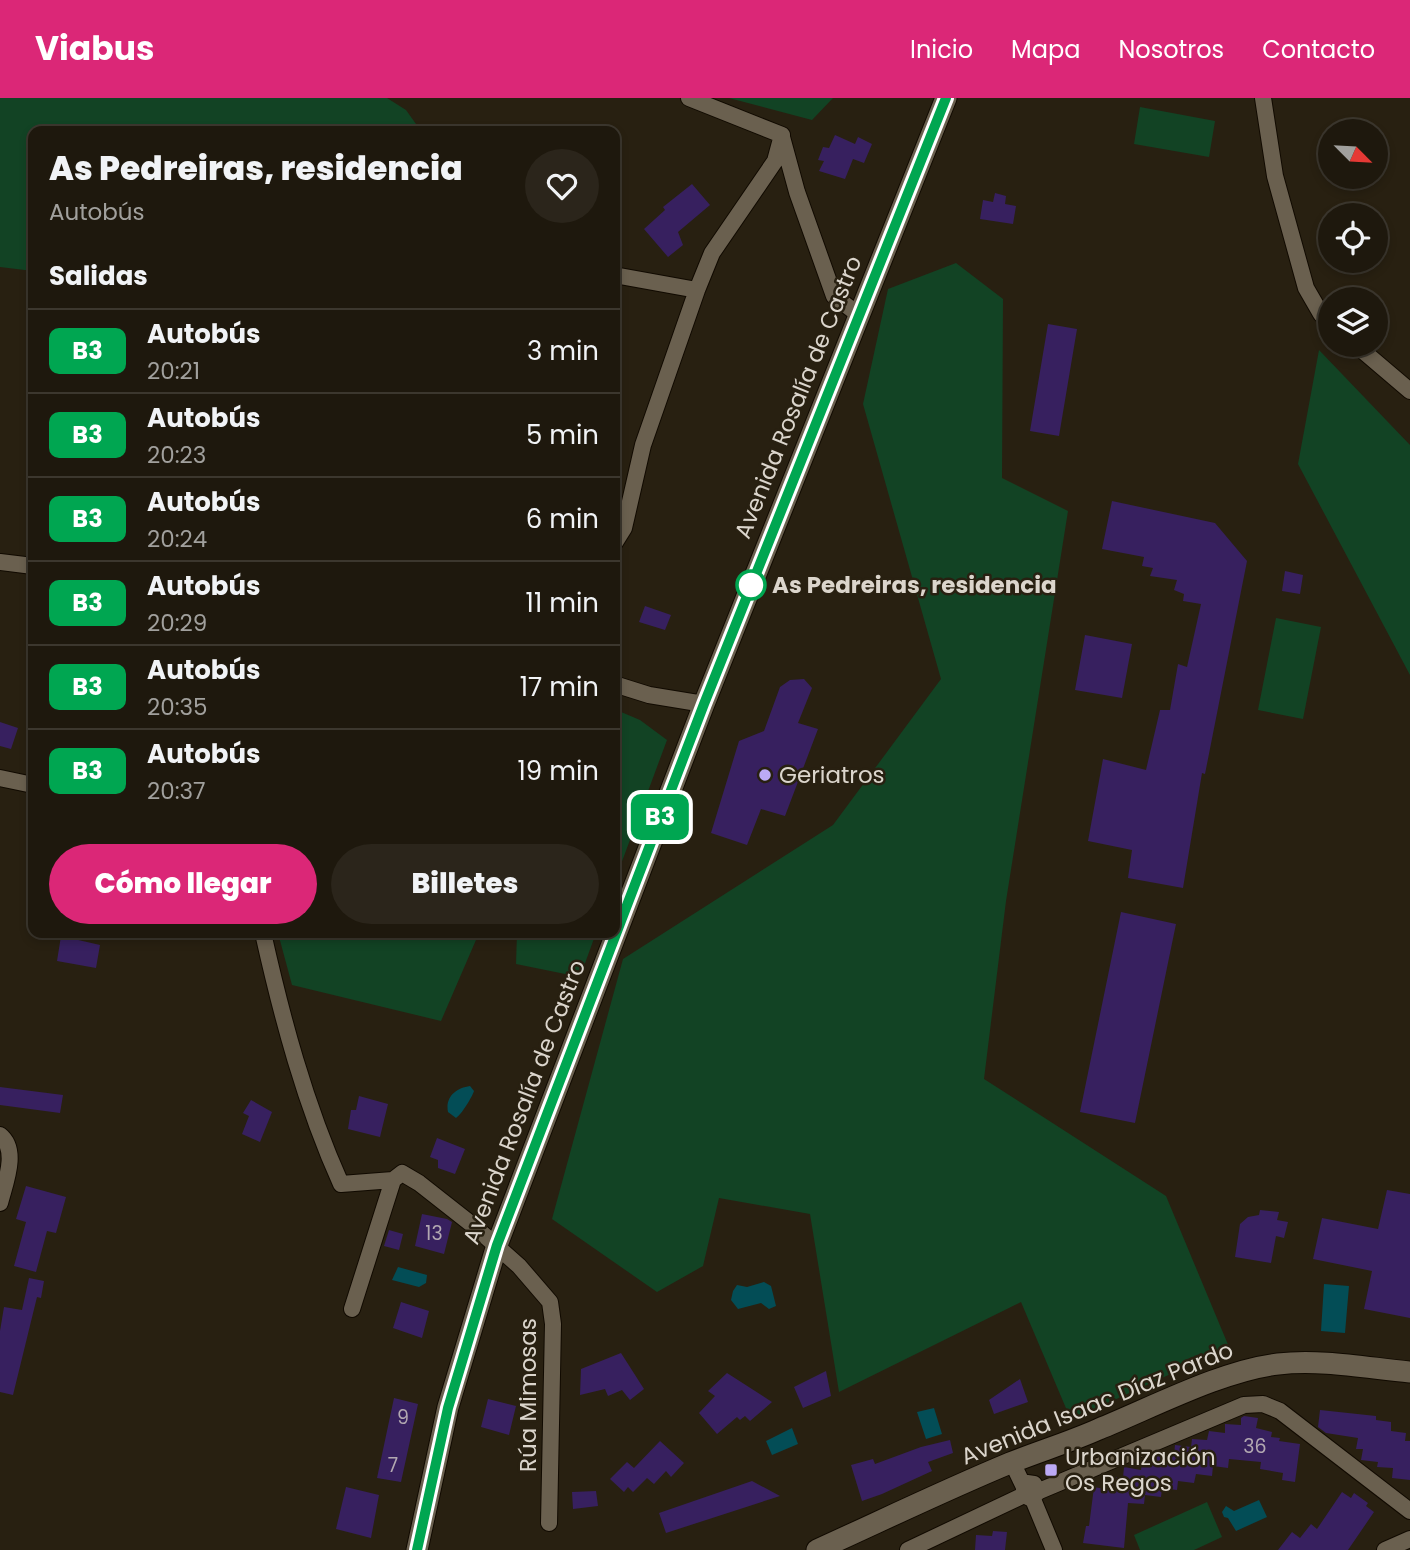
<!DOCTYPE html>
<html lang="es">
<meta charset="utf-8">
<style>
:root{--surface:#1e180d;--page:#2b251b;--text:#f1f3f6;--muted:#a1a09d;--line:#3c372e;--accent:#db2777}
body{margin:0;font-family:Poppins,sans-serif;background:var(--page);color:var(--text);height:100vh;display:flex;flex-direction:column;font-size:26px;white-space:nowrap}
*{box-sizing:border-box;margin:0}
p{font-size:23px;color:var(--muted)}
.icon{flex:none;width:38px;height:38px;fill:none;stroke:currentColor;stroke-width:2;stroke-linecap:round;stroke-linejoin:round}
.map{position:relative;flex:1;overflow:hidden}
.drawer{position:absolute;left:28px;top:28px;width:592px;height:812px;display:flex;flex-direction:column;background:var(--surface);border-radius:14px;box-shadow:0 4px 10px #0003,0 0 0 2px var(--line)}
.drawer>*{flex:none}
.badge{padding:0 14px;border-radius:10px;font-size:24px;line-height:46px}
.needle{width:46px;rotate:114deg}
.tools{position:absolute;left:1318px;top:21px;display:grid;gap:14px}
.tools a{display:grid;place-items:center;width:70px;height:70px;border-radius:50%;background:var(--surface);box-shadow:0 4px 10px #0003,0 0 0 2px var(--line);font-size:35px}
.map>.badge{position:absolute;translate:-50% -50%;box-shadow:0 0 0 4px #fff}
h2{padding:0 21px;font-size:26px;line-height:63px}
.round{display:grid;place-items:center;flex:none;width:74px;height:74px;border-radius:37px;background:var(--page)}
.head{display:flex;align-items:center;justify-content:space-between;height:119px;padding:0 21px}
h1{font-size:33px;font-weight:800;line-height:52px}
.button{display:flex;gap:14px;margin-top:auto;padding:14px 21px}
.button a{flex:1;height:80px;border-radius:42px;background:var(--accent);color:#fff;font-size:28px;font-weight:800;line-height:80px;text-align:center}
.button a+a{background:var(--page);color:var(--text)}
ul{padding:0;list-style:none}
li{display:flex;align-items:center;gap:21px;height:84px;padding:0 21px;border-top:2px solid var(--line)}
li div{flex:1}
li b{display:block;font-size:26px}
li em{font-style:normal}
li .badge{min-width:77px;font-weight:700;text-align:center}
header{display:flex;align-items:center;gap:42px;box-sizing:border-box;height:98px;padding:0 35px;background:var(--accent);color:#fff}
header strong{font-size:33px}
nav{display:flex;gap:38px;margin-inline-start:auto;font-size:24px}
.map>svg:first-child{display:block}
.green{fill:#124324}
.water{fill:#034d56}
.building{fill:#37205f}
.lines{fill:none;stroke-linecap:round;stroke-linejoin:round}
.minor-casing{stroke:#110a01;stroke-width:18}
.tertiary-casing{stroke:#110a01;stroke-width:23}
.minor{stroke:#6a604f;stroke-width:16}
.tertiary{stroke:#6a604f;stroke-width:21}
.line-casing{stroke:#fff;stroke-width:16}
.line{stroke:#00a651;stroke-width:10}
.stop-dot{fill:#fff;stroke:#00a651;stroke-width:3.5}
.poi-dot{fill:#bcaaf5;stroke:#282011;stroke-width:2.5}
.labels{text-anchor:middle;stroke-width:5;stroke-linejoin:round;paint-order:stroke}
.number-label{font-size:19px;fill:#b2a8b1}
.street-label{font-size:23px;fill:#dbd5cc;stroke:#282011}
.stop-label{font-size:23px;font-weight:bold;fill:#dbd5cc;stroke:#282011;text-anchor:start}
.poi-label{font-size:23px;fill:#dbd5cc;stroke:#282011;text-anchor:start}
</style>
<header>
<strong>Viabus</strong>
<nav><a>Inicio</a><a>Mapa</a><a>Nosotros</a><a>Contacto</a></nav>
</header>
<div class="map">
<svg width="1410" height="1452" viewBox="0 0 1410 1452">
<rect width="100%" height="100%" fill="#282011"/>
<path class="green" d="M 0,0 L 387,0 L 406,12 L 421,33 L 33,33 L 33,173 L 0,169 Z
M 729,0 L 833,0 L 812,22 Z
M 1140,9 L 1215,23 L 1209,59 L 1134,46 Z
M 956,165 L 1003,201 L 1002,380 L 1068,413 L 1006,803 L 984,981 L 1166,1098 L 1229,1249 L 1071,1322 L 1021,1204 L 839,1294 L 810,1116 L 719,1100 L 703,1168 L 657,1194 L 552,1121 L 623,861 L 833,727 L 941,581 L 863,306 L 888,191 Z
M 1319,252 L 1410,347 L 1410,577 L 1298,366 Z
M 1276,520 L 1321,529 L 1303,621 L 1258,612 Z
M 614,611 L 640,622 L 667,642 L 614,785 Z
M 278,835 L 479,835 L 441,923 L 292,887 Z
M 517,835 L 596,835 L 580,879 L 516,866 Z
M 1207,1404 L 1222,1439 L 1194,1452 L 1140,1452 L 1134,1437 Z"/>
<path class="water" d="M 470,988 L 474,993 C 472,999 462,1016 456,1020 L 448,1014 C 445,999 456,990 470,988 Z
M 398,1169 L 427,1177 L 426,1185 L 419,1189 L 392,1182 Z
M 764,1184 L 771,1188 L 776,1208 L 769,1211 L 761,1205 L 738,1211 L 731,1202 L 733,1193 L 737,1187 L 747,1189 Z
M 1324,1186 L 1349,1188 L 1345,1235 L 1321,1233 Z
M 934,1310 L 942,1336 L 926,1341 L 917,1314 Z
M 792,1330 L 798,1346 L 772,1357 L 766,1343 Z
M 1259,1402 L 1267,1419 L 1236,1433 L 1228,1420 L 1224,1419 L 1222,1414 L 1226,1408 L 1234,1413 Z"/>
<path class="building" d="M 835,37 L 855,46 L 858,39 L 872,46 L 864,65 L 853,61 L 845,81 L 819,73 L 824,63 L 818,62 L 823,49 L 829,50 Z
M 692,86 L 710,107 L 678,134 L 683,147 L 668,159 L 644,131 L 665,112 L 663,109 Z
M 995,95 L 1006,98 L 1005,106 L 1016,108 L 1013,126 L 980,121 L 983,102 L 993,104 Z
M 1048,226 L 1077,231 L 1059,338 L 1030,333 Z
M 1112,403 L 1215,425 L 1247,463 L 1205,676 L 1202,675 L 1183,790 L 1128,780 L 1132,752 L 1088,743 L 1103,661 L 1146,672 L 1160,612 L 1170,612 L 1178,566 L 1187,569 L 1201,506 L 1183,503 L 1184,496 L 1174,492 L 1177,482 L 1150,478 L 1153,470 L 1142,468 L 1144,459 L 1102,451 Z
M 1285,473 L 1303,477 L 1300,496 L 1282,493 Z
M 645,508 L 671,517 L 665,532 L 639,524 Z
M 1085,537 L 1132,546 L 1122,600 L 1075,592 Z
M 804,581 L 812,590 L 798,625 L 818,631 L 785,718 L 761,711 L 747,747 L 711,735 L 739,643 L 764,633 L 780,589 L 790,582 Z
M 0,624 L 18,630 L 11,651 L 0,648 Z
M 1121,814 L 1176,826 L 1135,1025 L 1080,1014 Z
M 61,838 L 100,847 L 96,870 L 57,863 Z
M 0,989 L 63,997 L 60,1015 L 0,1007 Z
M 359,998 L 388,1006 L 380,1039 L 348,1031 L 351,1012 L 356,1012 Z
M 251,1002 L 272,1014 L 260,1044 L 242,1036 L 249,1018 L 243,1015 Z
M 437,1040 L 465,1051 L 455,1076 L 438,1070 L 438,1062 L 430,1059 Z
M 26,1088 L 66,1099 L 56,1135 L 47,1133 L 36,1174 L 14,1168 L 26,1124 L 16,1121 Z
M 1387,1092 L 1410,1096 L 1410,1220 L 1364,1211 L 1372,1173 L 1313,1161 L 1322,1120 L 1378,1131 Z
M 1260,1112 L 1279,1114 L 1277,1122 L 1288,1124 L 1284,1140 L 1276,1138 L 1271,1165 L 1235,1159 L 1240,1126 L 1248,1119 L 1259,1117 Z
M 422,1116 L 447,1121 L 452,1124 L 444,1156 L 415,1148 Z
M 389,1132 L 403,1136 L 399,1152 L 384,1148 Z
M 29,1180 L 44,1183 L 41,1200 L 37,1199 L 13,1297 L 0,1294 L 0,1233 L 4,1209 L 22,1212 Z
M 401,1204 L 429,1213 L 422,1240 L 393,1230 Z
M 621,1255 L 644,1291 L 630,1302 L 622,1292 L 608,1298 L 605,1291 L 580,1297 L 581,1271 Z
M 826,1273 L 831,1298 L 803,1310 L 794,1289 Z
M 727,1275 L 772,1304 L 750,1323 L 745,1318 L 740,1322 L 737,1319 L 717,1336 L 699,1315 L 715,1298 L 708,1293 Z
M 1020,1281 L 1028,1304 L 994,1316 L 989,1302 Z
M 394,1300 L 418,1306 L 401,1384 L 377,1380 Z
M 488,1301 L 516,1308 L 509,1337 L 481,1329 Z
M 1320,1312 L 1376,1318 L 1376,1322 L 1391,1324 L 1391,1333 L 1406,1335 L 1405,1343 L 1410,1343 L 1410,1382 L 1392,1380 L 1393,1370 L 1377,1369 L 1378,1364 L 1361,1362 L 1363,1351 L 1356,1351 L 1358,1340 L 1326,1335 L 1318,1329 Z
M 1244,1318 L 1258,1320 L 1256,1330 L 1272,1334 L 1271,1339 L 1280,1340 L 1279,1343 L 1300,1346 L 1295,1384 L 1282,1382 L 1283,1375 L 1260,1371 L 1261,1364 L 1229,1361 L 1228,1370 L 1213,1368 L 1212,1378 L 1196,1376 L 1194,1385 L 1178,1383 L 1177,1392 L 1162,1390 L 1161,1399 L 1145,1397 L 1144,1406 L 1128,1405 L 1124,1450 L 1083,1445 L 1086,1428 L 1089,1428 L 1094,1389 L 1105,1391 L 1106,1386 L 1113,1386 L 1114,1379 L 1123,1380 L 1124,1369 L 1141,1372 L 1142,1362 L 1156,1363 L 1157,1355 L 1174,1357 L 1175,1347 L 1191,1349 L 1192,1341 L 1207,1342 L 1209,1333 L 1225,1335 L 1225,1326 L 1241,1327 L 1241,1320 Z
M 950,1342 L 953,1355 L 928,1364 L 932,1373 L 882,1396 L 862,1403 L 851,1367 L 873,1361 L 875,1366 L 921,1349 Z
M 660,1343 L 684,1365 L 671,1379 L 666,1373 L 654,1386 L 647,1380 L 633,1394 L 628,1389 L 624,1394 L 610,1381 L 627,1364 L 634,1370 Z
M 752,1383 L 780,1398 L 666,1435 L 659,1415 Z
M 346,1389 L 379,1397 L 371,1440 L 336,1431 Z
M 596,1393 L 598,1408 L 573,1411 L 572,1394 Z
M 1342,1394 L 1351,1400 L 1354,1395 L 1368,1405 L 1366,1408 L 1374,1414 L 1348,1452 L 1278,1452 L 1292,1434 L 1300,1440 L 1311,1426 L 1317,1431 Z
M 993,1433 L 1007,1434 L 1005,1452 L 975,1452 L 976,1437 L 992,1438 Z"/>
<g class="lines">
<g class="minor-casing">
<path id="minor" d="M 689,0 L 782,37
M 1263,0 L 1275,78 L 1306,190 L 1321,216 L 1330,225
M 782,39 L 797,94 L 834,198 L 859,217
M 614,177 L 697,192
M 1356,247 L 1410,293
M 614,446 L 624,430 L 643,347 L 697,192 L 712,155 L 775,63 L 782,37
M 0,464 L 33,468
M 614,586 L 649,597 L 704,606
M 0,680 L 33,687
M 263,835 C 282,920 305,1006 341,1086 L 393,1082 L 402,1075 L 419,1085 L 475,1129 L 519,1168 L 550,1204 L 553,1226 L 549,1425
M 0,1037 C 19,1052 5,1085 0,1105
M 352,1211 L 393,1082
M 1012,1364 L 1024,1389 L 1024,1397 L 1030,1400 L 1036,1396 L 1037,1392 L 1034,1386 L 1027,1385 L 1024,1389
M 1037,1394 L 1244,1307 L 1263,1306 L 1280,1313 L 1410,1413
M 1032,1399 L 1054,1452
M 908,1452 L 1024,1397
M 1385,1452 L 1410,1441"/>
</g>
<g class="tertiary-casing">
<path id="tertiary" d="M 417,1452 L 448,1309 L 497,1147 L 704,606 L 946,0
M 817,1452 C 881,1423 945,1392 1010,1365 C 1040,1353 1070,1344 1099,1331 C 1151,1310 1223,1272 1278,1266 C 1321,1261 1367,1270 1410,1274"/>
</g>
<use href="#minor" class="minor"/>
<use href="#tertiary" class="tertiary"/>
</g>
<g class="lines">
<g class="line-casing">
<path id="line" d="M 417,1452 L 448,1310 L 497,1147 L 704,606 L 946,0"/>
</g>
<use href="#line" class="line"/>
</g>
<circle class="stop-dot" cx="751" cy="487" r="14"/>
<g class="poi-dot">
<circle cx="765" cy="677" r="7"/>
<rect x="1044" y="1365" width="14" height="14" rx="3.5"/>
</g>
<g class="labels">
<g class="number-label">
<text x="434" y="1142">13</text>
<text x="403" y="1326">9</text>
<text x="1255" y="1355">36</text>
<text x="393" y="1374">7</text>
</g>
<g class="street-label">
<text transform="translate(798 299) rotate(-68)" y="8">Avenida Rosalía de Castro</text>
<text transform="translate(524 1004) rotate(-69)" y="8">Avenida Rosalía de Castro</text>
<text transform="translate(528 1297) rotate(-90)" y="8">Rúa Mimosas</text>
<text transform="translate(1097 1305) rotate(-22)" y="8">Avenida Isaac Díaz Pardo</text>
</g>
<g class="stop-label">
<text x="772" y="495">As Pedreiras, residencia</text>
</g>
<g class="poi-label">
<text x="779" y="685">Geriatros</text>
<text x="1065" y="1367">Urbanización<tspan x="1065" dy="26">Os Regos</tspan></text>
</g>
</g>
</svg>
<div class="tools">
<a><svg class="needle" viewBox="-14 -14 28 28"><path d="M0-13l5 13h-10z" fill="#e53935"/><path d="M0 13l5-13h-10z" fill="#a1a09d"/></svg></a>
<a><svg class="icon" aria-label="locate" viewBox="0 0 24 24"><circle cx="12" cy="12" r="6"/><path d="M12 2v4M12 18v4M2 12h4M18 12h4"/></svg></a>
<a><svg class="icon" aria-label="layers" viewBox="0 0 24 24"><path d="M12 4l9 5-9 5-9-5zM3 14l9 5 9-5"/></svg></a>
</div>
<b class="badge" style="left:660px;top:719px;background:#00a651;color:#fff">B3</b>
<section class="drawer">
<div class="head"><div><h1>As Pedreiras, residencia</h1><p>Autobús</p></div><a class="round"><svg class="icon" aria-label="heart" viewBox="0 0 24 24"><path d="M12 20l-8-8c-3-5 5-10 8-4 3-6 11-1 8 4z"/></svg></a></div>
<h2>Salidas</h2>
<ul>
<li><span class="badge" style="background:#00a651;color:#fff">B3</span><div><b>Autobús</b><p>20:21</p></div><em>3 min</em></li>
<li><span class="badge" style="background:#00a651;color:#fff">B3</span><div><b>Autobús</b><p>20:23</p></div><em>5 min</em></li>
<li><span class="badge" style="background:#00a651;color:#fff">B3</span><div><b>Autobús</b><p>20:24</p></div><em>6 min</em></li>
<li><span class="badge" style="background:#00a651;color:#fff">B3</span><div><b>Autobús</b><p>20:29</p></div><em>11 min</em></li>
<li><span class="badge" style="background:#00a651;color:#fff">B3</span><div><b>Autobús</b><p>20:35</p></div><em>17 min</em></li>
<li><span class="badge" style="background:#00a651;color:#fff">B3</span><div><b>Autobús</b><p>20:37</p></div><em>19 min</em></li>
</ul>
<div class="button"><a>Cómo llegar</a><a>Billetes</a></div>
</section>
</div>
